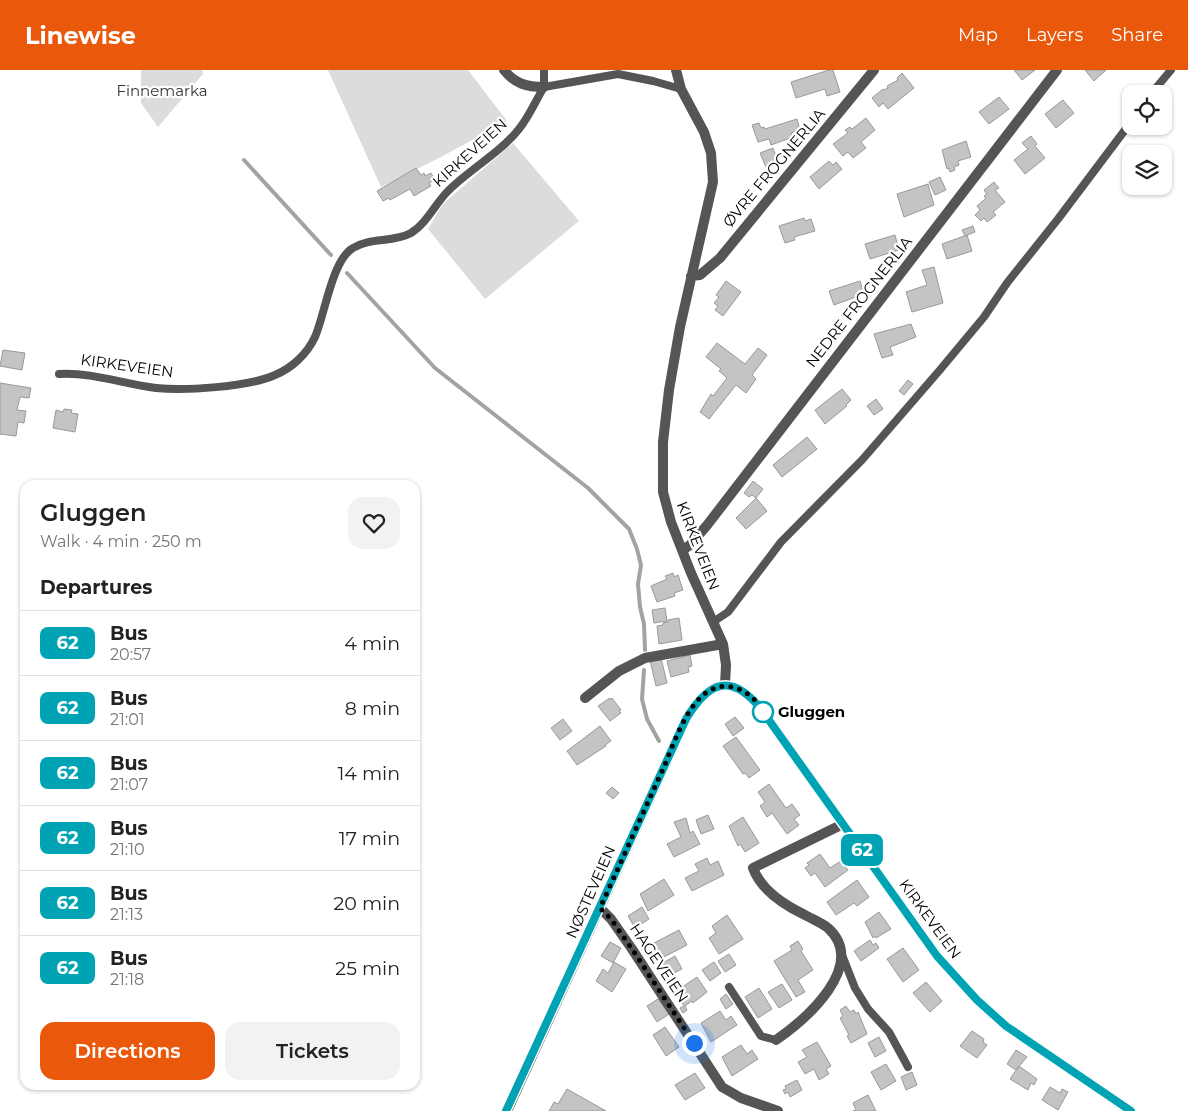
<!DOCTYPE html>
<meta charset="utf-8">
<style>
:root{--surface:#fff;--page:#f2f2f2;--text:#222;--muted:#767676;--line:#e0e0e0;--accent:#ea580c}
body{margin:0;font-family:Montserrat,sans-serif;background:var(--page);color:var(--text);height:100vh;display:flex;flex-direction:column;font-size:19px;white-space:nowrap}
*{box-sizing:border-box;margin:0}
p{font-size:16px;color:var(--muted)}
.icon{flex:none;width:28px;height:28px;fill:none;stroke:currentColor;stroke-width:2;stroke-linecap:round;stroke-linejoin:round}
.map{position:relative;flex:1;overflow:hidden}
.sheet{position:absolute;left:20px;top:410px;width:400px;height:610px;display:flex;flex-direction:column;background:var(--surface);border-radius:15px;box-shadow:0 1px 4px #0004}
.sheet>*{flex:none}
.badge{padding:0 10px;border-radius:8px;font-size:18px;line-height:32px}
.buttons{position:absolute;left:1122px;top:15px;display:grid;gap:10px}
.buttons a{display:grid;place-items:center;width:50px;height:50px;border-radius:10px;background:var(--surface);box-shadow:0 1px 4px #0004;font-size:25px}
.you{position:absolute;width:25px;height:25px;margin:-12px;border:4px solid #fff;border-radius:50%;background:#1a73e8;box-shadow:0 0 0 8px #1a73e833}
.map>.badge{position:absolute;translate:-50% -50%;box-shadow:0 0 0 2px #fff}
h2{padding:0 20px;font-size:19px;line-height:45px}
.round{display:grid;place-items:center;flex:none;width:52px;height:52px;border-radius:15px;background:var(--page)}
.overview{display:flex;align-items:center;justify-content:space-between;height:85px;padding:0 20px}
h1{font-size:24px;font-weight:600;line-height:38px}
.action{display:flex;gap:10px;margin-top:auto;padding:10px 20px}
.action a{flex:1;height:58px;border-radius:15px;background:var(--accent);color:#fff;font-size:20px;font-weight:600;line-height:58px;text-align:center}
.action a+a{background:var(--page);color:var(--text)}
ul{padding:0;list-style:none}
li{display:flex;align-items:center;gap:15px;height:65px;padding:0 20px;border-top:1px solid var(--line)}
li div{flex:1}
li b{display:block;font-size:19px}
li em{font-style:normal}
li .badge{min-width:55px;font-weight:700;text-align:center}
header{display:flex;align-items:center;gap:30px;box-sizing:border-box;height:70px;padding:0 25px;background:var(--accent);color:#fff}
header strong{font-size:24px}
nav{display:flex;gap:28px;margin-inline-start:auto;font-size:18px}
.map>svg:first-child{display:block}
.green{fill:#dcdcdc}
.lines{fill:none;stroke-linecap:round;stroke-linejoin:round}
.stream{stroke:#a3a3a3;stroke-width:4}
.building{fill:#c4c4c4;stroke:#999}
.service{stroke:#555;stroke-width:8}
.minor{stroke:#555;stroke-width:10}
.secondary{stroke:#222;stroke-width:10}
.line-casing{stroke:#fff;stroke-width:11}
.line{stroke:#00a3b4;stroke-width:8}
.walk{stroke:#000;stroke-width:5;stroke-dasharray:0 9}
.stop-dot{fill:#fff;stroke:#00a3b4;stroke-width:2.5}
.labels{text-anchor:middle;stroke-width:4.5;stroke-linejoin:round;paint-order:stroke}
.park-label{font-size:15px;fill:#333;stroke:#fff}
.street-label{font-size:15px;fill:#000;stroke:#fff}
.stop-label{font-size:15px;font-weight:bold;fill:#000;stroke:#fff;text-anchor:start}
</style>
<header>
<strong>Linewise</strong>
<nav><a>Map</a><a>Layers</a><a>Share</a></nav>
</header>
<div class="map">
<svg width="1188" height="1041" viewBox="0 0 1188 1041">
<rect width="100%" height="100%" fill="#fff"/>
<path class="green" d="M 141,0 L 202,0 L 203,4 L 158,57 L 141,33 Z
M 328,0 L 468,0 L 507,51 L 441,87 L 381,117 Z
M 513,73 L 579,151 L 485,229 L 428,159 L 443,134 Z"/>
<g class="lines">
<path class="stream" d="M 244,90 L 331,185
M 347,203 L 435,298 L 588,418 L 629,459 L 637,479 L 641,495 L 638,514 L 640,537 L 644,554 L 645,580
M 644,600 L 642,629 L 647,649 L 659,671"/>
</g>
<path class="building" d="M 829,0 L 833,0 L 840,22 L 827,26 L 825,19 L 796,28 L 791,12 Z
M 1014,0 L 1035,0 L 1022,10 Z
M 1085,0 L 1106,0 L 1094,11 Z
M 902,3 L 914,18 L 888,39 L 883,33 L 879,37 L 872,28 L 883,19 L 884,20 L 888,18 L 887,16 L 898,10 L 897,8 Z
M 999,27 L 1009,39 L 989,54 L 979,42 Z
M 1063,30 L 1074,43 L 1056,58 L 1045,44 Z
M 866,48 L 875,60 L 861,72 L 866,78 L 853,88 L 848,82 L 843,86 L 833,74 L 848,63 L 845,60 L 850,57 L 852,59 Z
M 797,49 L 800,60 L 791,63 L 793,67 L 771,75 L 769,69 L 758,72 L 752,55 L 759,53 L 761,58 L 764,57 L 765,59 Z
M 1031,66 L 1037,74 L 1035,76 L 1045,88 L 1025,104 L 1014,90 L 1028,79 L 1022,73 Z
M 966,71 L 971,87 L 958,91 L 959,95 L 954,97 L 955,100 L 950,102 L 949,98 L 947,99 L 942,80 Z
M 773,78 L 778,93 L 766,97 L 760,83 Z
M 829,91 L 833,95 L 836,92 L 842,99 L 819,119 L 810,107 Z
M 416,98 L 421,105 L 424,103 L 425,106 L 431,103 L 435,110 L 429,113 L 431,116 L 414,126 L 410,119 L 390,130 L 389,128 L 383,131 L 377,121 Z
M 940,107 L 946,120 L 935,125 L 929,112 Z
M 994,112 L 999,118 L 995,120 L 1005,132 L 993,142 L 996,145 L 987,152 L 984,148 L 981,151 L 975,145 L 980,140 L 977,136 L 986,128 L 984,126 L 987,124 L 984,120 Z
M 928,114 L 934,135 L 904,147 L 897,124 Z
M 804,148 L 805,151 L 811,149 L 815,161 L 794,167 L 795,170 L 785,173 L 779,156 Z
M 973,156 L 975,162 L 965,166 L 962,160 Z
M 895,165 L 899,180 L 870,189 L 865,174 Z
M 967,165 L 972,181 L 947,189 L 942,174 Z
M 934,197 L 943,233 L 912,242 L 906,222 L 927,215 L 922,200 Z
M 726,211 L 741,222 L 723,246 L 715,240 L 718,236 L 714,233 L 719,227 L 716,225 Z
M 860,211 L 864,224 L 834,235 L 829,221 Z
M 911,254 L 916,267 L 890,277 L 893,285 L 882,288 L 874,264 Z
M 717,273 L 745,294 L 758,278 L 767,285 L 752,305 L 756,309 L 746,323 L 736,315 L 709,349 L 700,342 L 711,324 L 713,326 L 727,308 L 719,301 L 721,299 L 706,287 Z
M 3,280 L 25,283 L 22,300 L 0,296 Z
M 908,310 L 913,314 L 904,325 L 899,321 Z
M 0,313 L 31,318 L 29,328 L 20,327 L 17,340 L 26,341 L 24,353 L 18,352 L 16,366 L 0,364 Z
M 842,319 L 851,330 L 846,335 L 847,336 L 825,354 L 815,340 Z
M 876,329 L 883,339 L 874,345 L 867,336 Z
M 64,339 L 72,340 L 71,343 L 78,344 L 75,362 L 53,358 L 56,340 L 63,342 Z
M 807,367 L 817,379 L 782,407 L 773,395 Z
M 753,411 L 763,419 L 756,428 L 752,425 L 749,427 L 744,423 Z
M 756,428 L 767,441 L 746,459 L 736,448 Z
M 673,503 L 674,507 L 678,505 L 683,520 L 674,523 L 675,526 L 657,532 L 651,516 L 667,509 L 665,506 Z
M 665,538 L 667,551 L 654,553 L 652,540 Z
M 679,548 L 682,570 L 659,574 L 657,556 L 663,555 L 663,553 L 668,552 L 668,550 Z
M 690,585 L 692,596 L 688,597 L 689,602 L 671,607 L 667,591 Z
M 661,588 L 667,613 L 656,616 L 650,590 Z
M 610,628 L 610,630 L 612,628 L 621,640 L 619,641 L 621,643 L 610,651 L 598,636 Z
M 735,647 L 744,658 L 733,666 L 725,654 Z
M 563,649 L 572,661 L 560,670 L 551,658 Z
M 600,656 L 611,671 L 605,675 L 606,676 L 577,695 L 567,681 Z
M 736,667 L 760,700 L 749,708 L 745,703 L 743,704 L 723,676 Z
M 769,714 L 786,738 L 792,734 L 800,745 L 794,749 L 799,755 L 787,764 L 772,743 L 767,747 L 760,736 L 765,732 L 758,722 Z
M 612,717 L 619,723 L 613,729 L 606,723 Z
M 708,745 L 714,759 L 701,764 L 696,750 Z
M 743,747 L 759,773 L 745,782 L 740,774 L 738,776 L 729,756 Z
M 686,748 L 690,763 L 693,761 L 700,774 L 674,787 L 667,774 L 681,767 L 674,752 Z
M 820,784 L 830,798 L 841,791 L 848,800 L 825,817 L 815,803 L 811,806 L 805,798 L 809,795 L 807,793 Z
M 707,788 L 710,795 L 718,791 L 724,805 L 692,821 L 685,808 L 699,801 L 695,794 Z
M 664,809 L 674,825 L 648,841 L 640,824 Z
M 857,810 L 869,827 L 857,836 L 854,833 L 836,845 L 827,832 Z
M 642,837 L 649,849 L 635,858 L 628,846 Z
M 879,842 L 891,859 L 876,868 L 875,866 L 873,868 L 865,852 Z
M 727,845 L 743,869 L 719,884 L 709,868 L 716,863 L 712,856 Z
M 679,860 L 687,875 L 660,889 L 652,874 Z
M 870,870 L 873,875 L 876,873 L 879,878 L 861,891 L 854,881 Z
M 798,871 L 803,879 L 801,881 L 813,900 L 798,910 L 805,922 L 796,927 L 774,891 L 792,880 L 790,876 Z
M 610,872 L 621,878 L 613,893 L 601,886 Z
M 903,878 L 919,900 L 903,912 L 887,889 Z
M 729,884 L 736,895 L 725,902 L 718,891 Z
M 675,886 L 682,899 L 668,906 L 661,894 Z
M 614,892 L 626,899 L 612,922 L 596,911 L 603,899 L 608,903 Z
M 714,892 L 721,903 L 710,911 L 702,900 Z
M 697,907 L 707,922 L 693,933 L 692,931 L 685,936 L 687,940 L 683,943 L 680,938 L 684,936 L 675,922 Z
M 926,912 L 942,931 L 930,942 L 913,923 Z
M 782,914 L 792,930 L 779,938 L 768,922 Z
M 759,918 L 772,939 L 758,948 L 745,927 Z
M 726,924 L 733,934 L 726,939 L 720,929 Z
M 658,929 L 669,944 L 657,952 L 647,936 Z
M 846,936 L 850,942 L 854,940 L 856,944 L 858,942 L 867,964 L 851,973 L 847,966 L 849,965 L 840,948 L 843,946 L 840,940 Z
M 720,941 L 726,950 L 731,946 L 737,955 L 711,972 L 701,953 Z
M 665,957 L 679,977 L 666,986 L 653,965 Z
M 972,961 L 984,969 L 983,972 L 987,975 L 977,988 L 960,976 Z
M 879,967 L 886,981 L 875,987 L 868,973 Z
M 817,972 L 831,996 L 826,999 L 829,1004 L 819,1010 L 814,999 L 805,1004 L 798,992 L 807,987 L 802,980 Z
M 741,975 L 747,984 L 752,980 L 758,989 L 732,1006 L 722,987 Z
M 1016,980 L 1027,987 L 1016,1000 L 1007,994 Z
M 886,994 L 896,1011 L 881,1020 L 871,1002 Z
M 1019,996 L 1037,1009 L 1034,1015 L 1031,1013 L 1028,1020 L 1010,1009 Z
M 912,1002 L 917,1015 L 906,1020 L 901,1007 Z
M 695,1003 L 705,1018 L 685,1030 L 675,1015 Z
M 797,1010 L 802,1020 L 790,1027 L 788,1022 L 785,1024 L 783,1020 L 786,1019 L 785,1016 Z
M 1050,1017 L 1060,1023 L 1062,1019 L 1068,1022 L 1058,1040 L 1042,1030 Z
M 567,1019 L 606,1041 L 549,1041 L 554,1032 L 558,1034 Z
M 868,1025 L 876,1041 L 853,1041 L 856,1040 L 853,1033 Z"/>
<g class="lines">
<path class="service" d="M 544,0 L 544,17
M 544,17 L 618,4 L 653,11 L 681,19
M 1151,24 L 1171,0
M 59,304 C 92,302 123,314 156,318 C 185,321 248,317 275,305 C 292,298 307,284 315,267 C 325,244 332,190 353,178 C 370,167 393,173 411,163 C 427,153 435,134 448,121 C 470,99 500,83 519,59 C 529,47 536,30 544,17
M 713,552 L 728,542 L 781,472 L 862,390 L 939,301 L 984,247 L 1007,213 L 1058,149 L 1131,52
M 842,885 L 855,918 L 868,939 L 889,962 L 908,997
M 729,917 L 761,966 L 776,970"/>
<path class="minor" d="M 504,0 C 515,14 527,17 544,17
M 676,0 L 681,19 L 704,62 L 711,83 L 713,112 L 680,257 L 669,320 L 663,372 L 663,422 L 671,452 L 691,503 L 723,574 L 726,595 L 725,615
M 691,206 L 700,205 L 720,188 L 874,0
M 683,480 L 690,475 L 708,454 L 1057,0
M 585,628 L 619,601 L 645,588 L 723,574
M 600,838 L 611,849 L 632,879 L 722,1017 L 741,1028 L 778,1041
M 776,970 C 805,950 869,895 828,858 C 822,853 812,849 805,845 C 784,835 761,820 753,798 L 843,754"/>
<path class="secondary" d="M 507,1041 L 686,649 C 709,611 731,602 761,639 L 937,886 L 977,930 L 1006,956 L 1131,1041"/>
</g>
<g class="lines">
<g class="line-casing">
<path id="line" d="M 506,1041 L 686,649 C 709,611 731,602 761,639 L 937,886 L 977,930 L 1006,956 L 1131,1041"/>
</g>
<use href="#line" class="line"/>
<path class="walk" d="M 694,973 L 632,879 L 611,849 L 600,838 C 621,792 642,745 663,699 C 673,676 683,644 702,626 C 724,606 752,620 763,642"/>
</g>
<circle class="stop-dot" cx="763" cy="642" r="10"/>
<g class="labels">
<g class="park-label">
<text x="162" y="26">Finnemarka</text>
</g>
<g class="street-label">
<text transform="translate(470 83) rotate(-42)" y="5">KIRKEVEIEN</text>
<text transform="translate(774 98) rotate(-50)" y="5">ØVRE FROGNERLIA</text>
<text transform="translate(859 232) rotate(-52)" y="5">NEDRE FROGNERLIA</text>
<text transform="translate(127 296) rotate(8)" y="5">KIRKEVEIEN</text>
<text transform="translate(698 476) rotate(69)" y="5">KIRKEVEIEN</text>
<text transform="translate(591 822) rotate(-66)" y="5">NØSTEVEIEN</text>
<text transform="translate(930 849) rotate(54)" y="5">KIRKEVEIEN</text>
<text transform="translate(659 893) rotate(56)" y="5">HAGEVEIEN</text>
</g>
<g class="stop-label">
<text x="778" y="647">Gluggen</text>
</g>
</g>
</svg>
<div class="buttons">
<a><svg class="icon" aria-label="locate" viewBox="0 0 24 24"><circle cx="12" cy="12" r="6"/><path d="M12 2v4M12 18v4M2 12h4M18 12h4"/></svg></a>
<a><svg class="icon" aria-label="layers" viewBox="0 0 24 24"><path d="M12 4l9 5-9 5-9-5zM3 14l9 5 9-5"/></svg></a>
</div>
<div class="you" style="left:694px;top:973px"></div>
<b class="badge" style="left:862px;top:780px;background:#00a3b4;color:#fff">62</b>
<section class="sheet">
<div class="overview"><div><h1>Gluggen</h1><p>Walk · 4 min · 250 m</p></div><a class="round"><svg class="icon" aria-label="heart" viewBox="0 0 24 24"><path d="M12 20l-8-8c-3-5 5-10 8-4 3-6 11-1 8 4z"/></svg></a></div>
<h2>Departures</h2>
<ul>
<li><span class="badge" style="background:#00a3b4;color:#fff">62</span><div><b>Bus</b><p>20:57</p></div><em>4 min</em></li>
<li><span class="badge" style="background:#00a3b4;color:#fff">62</span><div><b>Bus</b><p>21:01</p></div><em>8 min</em></li>
<li><span class="badge" style="background:#00a3b4;color:#fff">62</span><div><b>Bus</b><p>21:07</p></div><em>14 min</em></li>
<li><span class="badge" style="background:#00a3b4;color:#fff">62</span><div><b>Bus</b><p>21:10</p></div><em>17 min</em></li>
<li><span class="badge" style="background:#00a3b4;color:#fff">62</span><div><b>Bus</b><p>21:13</p></div><em>20 min</em></li>
<li><span class="badge" style="background:#00a3b4;color:#fff">62</span><div><b>Bus</b><p>21:18</p></div><em>25 min</em></li>
</ul>
<div class="action"><a>Directions</a><a>Tickets</a></div>
</section>
</div>
